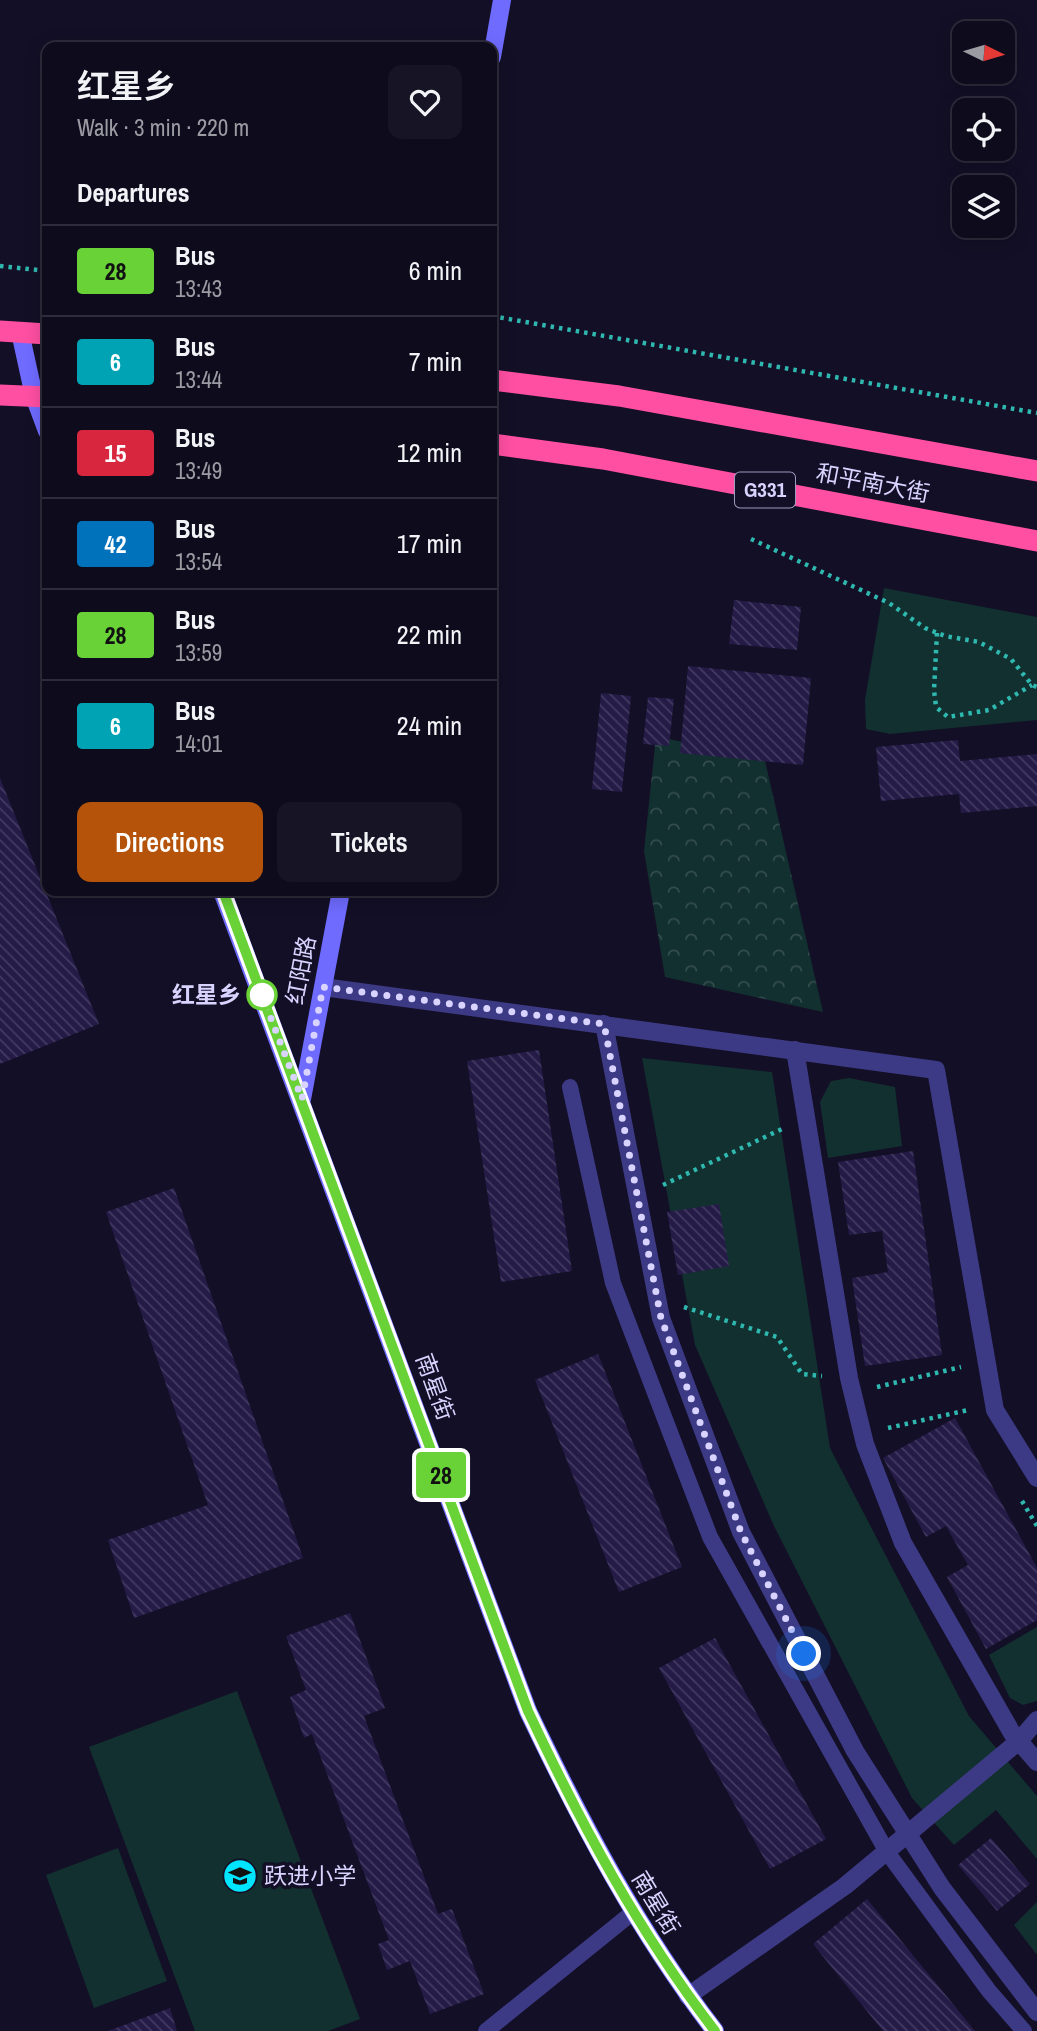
<!DOCTYPE html>
<meta charset="utf-8">
<style>
:root{--surface:#0e0b1c;--page:#171425;--text:#f1f3f6;--muted:#9b9ba3;--line:#2e2b3b;--accent:#b45309}
body{margin:0;font-family:"Archivo Narrow","Noto Sans SC",sans-serif;background:var(--page);color:var(--text);height:100vh;display:flex;flex-direction:column;font-size:26px;white-space:nowrap}
*{box-sizing:border-box;margin:0}
p{font-size:23px;color:var(--muted)}
.icon{flex:none;width:38px;height:38px;fill:none;stroke:currentColor;stroke-width:2;stroke-linecap:round;stroke-linejoin:round}
.map{position:relative;flex:1;overflow:hidden}
.drawer{position:absolute;left:42px;top:42px;width:455px;height:854px;display:flex;flex-direction:column;background:var(--surface);border-radius:14px;box-shadow:0 4px 18px #0003,0 0 0 2px var(--line)}
.drawer>*{flex:none}
.badge{padding:0 14px;border-radius:5px;font-size:24px;line-height:46px}
.needle{width:46px;rotate:95deg}
.fabs{position:absolute;left:952px;top:21px;display:grid;gap:14px}
.fabs a{display:grid;place-items:center;width:63px;height:63px;border-radius:14px;background:var(--surface);box-shadow:0 4px 18px #0003,0 0 0 2px var(--line);font-size:35px}
.you{position:absolute;width:35px;height:35px;margin:-18px;border:5px solid #fff;border-radius:50%;background:#1a73e8;box-shadow:0 0 0 10px #1a73e833}
.map>.badge{position:absolute;translate:-50% -50%;box-shadow:0 0 0 4px #fff}
h2{padding:0 35px;font-size:26px;line-height:63px}
.round{display:grid;place-items:center;flex:none;width:74px;height:74px;border-radius:14px;background:var(--page)}
.head{display:flex;align-items:center;justify-content:space-between;height:119px;padding:0 35px}
h1{font-size:33px;font-weight:600;line-height:52px}
.primary-button{display:flex;gap:14px;margin-top:auto;padding:14px 35px}
.primary-button a{flex:1;height:80px;border-radius:14px;background:var(--accent);color:#fff;font-size:28px;font-weight:600;line-height:80px;text-align:center}
.primary-button a+a{background:var(--page);color:var(--text)}
ul{padding:0;list-style:none}
li{display:flex;align-items:center;gap:21px;height:91px;padding:0 35px;border-top:2px solid var(--line)}
li div{flex:1}
li b{display:block;font-size:26px}
li em{font-style:normal}
li .badge{min-width:77px;font-weight:700;text-align:center}
.map>svg:first-child{display:block}
.green{fill:#12302f}
.forest{fill:url(#forest-crowns)}
.building{fill:url(#building-back-hatch)}
.lines{fill:none;stroke-linecap:round;stroke-linejoin:round}
.path{stroke:#2fb8b0;stroke-width:4.5;stroke-dasharray:3.5 5;stroke-linecap:butt}
.lane{stroke:#3d3a85;stroke-width:16}
.street{stroke:#3d3a85;stroke-width:18}
.secondary{stroke:#6f6bff;stroke-width:18}
.highway{stroke:#ff4fa3;stroke-width:21}
.line-casing{stroke:#fff;stroke-width:16}
.line{stroke:#68d237;stroke-width:10}
.walk{stroke:#d9d4ff;stroke-width:7;stroke-dasharray:0 12.6}
.stop-dot{fill:#fff;stroke:#68d237;stroke-width:3.5}
.labels{text-anchor:middle;stroke-width:7;stroke-linejoin:round;paint-order:stroke}
.shield{fill:#130f26;stroke:#9e99be;stroke-width:2}
.shield-label{font-size:21px;font-weight:bold;fill:#d9d4ff}
.street-label{font-size:23px;fill:#d9d4ff;stroke:#130f26}
.stop-label{font-size:23px;font-weight:bold;fill:#d9d4ff;stroke:#130f26;text-anchor:end}
.poi-label{font-size:23px;fill:#d9d4ff;stroke:#130f26;text-anchor:start}
</style>
<div class="map">
<svg width="1037" height="2031" viewBox="0 0 1037 2031">
<defs>
<pattern id="forest-crowns" width="20" height="18" patternUnits="userSpaceOnUse" patternTransform="scale(1.75)"><rect width="20" height="18" fill="#12302f"/><path d="M2 6a3 3 0 1 1 6 0M12 15a3 3 0 1 1 6 0" fill="none" stroke="#344d4e"/></pattern>
<pattern id="building-back-hatch" width="6" height="6" patternUnits="userSpaceOnUse" patternTransform="scale(1.75)"><rect width="6" height="6" fill="#241b47"/><path d="M-1 5l2 2M0 0l6 6M5-1l2 2" fill="none" stroke="#433b63"/></pattern>
</defs>
<rect width="100%" height="100%" fill="#130f26"/>
<path class="green" d="M 884,588 L 1037,617 L 1037,720 L 890,734 L 866,729 L 865,700 Z
M 642,1058 L 772,1072 L 830,1448 L 969,1716 L 1037,1796 L 1037,1859 L 996,1810 L 954,1845 L 912,1798 L 774,1526 L 695,1345 Z
M 849,1078 L 895,1087 L 902,1146 L 828,1158 L 820,1102 L 831,1081 Z
M 1037,1627 L 1037,1701 L 1023,1705 L 1010,1698 L 989,1655 Z
M 237,1691 L 360,2019 L 328,2031 L 195,2031 L 89,1747 Z
M 118,1848 L 167,1981 L 94,2008 L 46,1875 Z
M 1037,1902 L 1037,1955 L 1014,1925 Z"/>
<path class="forest" d="M 656,736 L 765,761 L 823,1012 L 665,977 L 644,851 Z"/>
<path class="building" d="M 734,600 L 801,607 L 797,650 L 729,644 Z
M 688,666 L 811,678 L 803,765 L 680,753 Z
M 601,693 L 631,696 L 622,792 L 592,789 Z
M 648,697 L 674,699 L 669,746 L 643,744 Z
M 958,740 L 960,761 L 1037,754 L 1037,806 L 961,813 L 959,794 L 881,801 L 876,747 Z
M 0,778 L 99,1024 L 0,1064 Z
M 539,1050 L 572,1271 L 501,1282 L 467,1061 Z
M 913,1151 L 942,1355 L 865,1366 L 852,1278 L 888,1272 L 882,1231 L 849,1235 L 838,1162 Z
M 174,1188 L 303,1558 L 134,1618 L 108,1540 L 208,1505 L 106,1212 Z
M 719,1204 L 729,1266 L 678,1275 L 667,1212 Z
M 598,1354 L 682,1567 L 619,1592 L 535,1380 Z
M 955,1418 L 1037,1568 L 1037,1620 L 986,1649 L 947,1577 L 968,1565 L 946,1526 L 926,1537 L 883,1458 Z
M 350,1613 L 385,1708 L 364,1716 L 438,1914 L 452,1909 L 484,1994 L 430,2014 L 410,1961 L 387,1970 L 378,1944 L 389,1940 L 312,1734 L 304,1738 L 290,1697 L 306,1690 L 286,1636 Z
M 715,1638 L 826,1839 L 770,1869 L 659,1668 Z
M 991,1838 L 1030,1884 L 997,1911 L 958,1865 Z
M 867,1899 L 975,2031 L 883,2031 L 813,1944 Z
M 170,2008 L 177,2031 L 108,2031 Z"/>
<g class="lines">
<path class="path" d="M 0,266 L 47,271
M 492,316 L 1037,413
M 751,539 L 889,603 L 925,628 L 945,636 L 979,642 L 1011,659 L 1032,685 L 1037,687
M 937,633 L 934,690 L 936,707 L 948,717 L 989,710 L 1032,685
M 663,1185 L 782,1129
M 684,1307 L 777,1337 L 802,1374 L 822,1376
M 877,1387 L 961,1367
M 888,1428 L 968,1410
M 1022,1501 L 1037,1526"/>
<path class="lane" d="M 570,1087 L 613,1283 L 710,1537 L 887,1852 L 989,1991 L 1024,2031
M 486,2031 L 632,1913"/>
<path class="street" d="M 323,987 L 936,1070 L 995,1410 L 1037,1478
M 604,1024 L 661,1318 L 741,1532 L 855,1751 L 942,1888 L 1037,2012
M 795,1050 L 849,1378 L 865,1444 L 903,1543 L 1012,1733 L 1037,1762
M 688,1996 L 845,1886 L 1019,1741 L 1037,1720"/>
<path class="secondary" d="M 492,57 L 502,0
M 20,332 L 34,396 L 47,431
M 222,891 L 528,1711 C 582,1824 638,1931 715,2031
M 302,1099 L 341,891"/>
<path class="highway" d="M 0,331 L 47,334
M 492,380 L 619,396 L 1037,471
M 0,395 L 47,397
M 492,444 L 603,459 L 1037,541"/>
</g>
<g class="lines">
<g class="line-casing">
<path id="line" d="M 223,891 L 528,1711 C 581,1824 638,1931 715,2031"/>
</g>
<use href="#line" class="line"/>
<path class="walk" d="M 262,995 L 302,1099 L 323,987 L 604,1024 L 661,1318 L 741,1532 L 804,1654"/>
</g>
<defs>
<g id="school-disc" transform="scale(1.75)"><circle r="9.5" fill="#00e5ff" stroke="#130f26"/><path d="M0-5L7-2L0 1L-7-2ZM-4 1L0 2.5L4 1V4Q0 6-4 4Z" fill="#111"/></g>
</defs>
<g fill-rule="evenodd">
<use href="#school-disc" x="240" y="1876"/>
</g>
<circle class="stop-dot" cx="262" cy="995" r="14"/>
<g class="labels">
<rect class="shield" x="735" y="472.5" width="60" height="35" rx="5"/>
<g class="shield-label">
<text x="765" y="497">G331</text>
</g>
<g class="street-label">
<text transform="translate(873 483) rotate(11)" y="8">和平南大街</text>
<text transform="translate(301 970) rotate(-79)" y="8">红阳路</text>
<text transform="translate(435 1387) rotate(70)" y="8">南星街</text>
<text transform="translate(656 1903) rotate(59)" y="8">南星街</text>
</g>
<g class="stop-label">
<text x="241" y="1003">红星乡</text>
</g>
<g class="poi-label">
<text x="264" y="1884">跃进小学</text>
</g>
</g>
</svg>
<div class="fabs">
<a><svg class="needle" viewBox="-14 -14 28 28"><path d="M0-13l5 13h-10z" fill="#e53935"/><path d="M0 13l5-13h-10z" fill="#9b9ba3"/></svg></a>
<a><svg class="icon" aria-label="locate" viewBox="0 0 24 24"><circle cx="12" cy="12" r="6"/><path d="M12 2v4M12 18v4M2 12h4M18 12h4"/></svg></a>
<a><svg class="icon" aria-label="layers" viewBox="0 0 24 24"><path d="M12 4l9 5-9 5-9-5zM3 14l9 5 9-5"/></svg></a>
</div>
<div class="you" style="left:804px;top:1654px"></div>
<b class="badge" style="left:441px;top:1475px;background:#68d237;color:#111">28</b>
<section class="drawer">
<div class="head"><div><h1>红星乡</h1><p>Walk · 3 min · 220 m</p></div><a class="round"><svg class="icon" aria-label="heart" viewBox="0 0 24 24"><path d="M12 20l-8-8c-3-5 5-10 8-4 3-6 11-1 8 4z"/></svg></a></div>
<h2>Departures</h2>
<ul>
<li><span class="badge" style="background:#68d237;color:#111">28</span><div><b>Bus</b><p>13:43</p></div><em>6 min</em></li>
<li><span class="badge" style="background:#00a3b4;color:#fff">6</span><div><b>Bus</b><p>13:44</p></div><em>7 min</em></li>
<li><span class="badge" style="background:#d7263d;color:#fff">15</span><div><b>Bus</b><p>13:49</p></div><em>12 min</em></li>
<li><span class="badge" style="background:#0072bc;color:#fff">42</span><div><b>Bus</b><p>13:54</p></div><em>17 min</em></li>
<li><span class="badge" style="background:#68d237;color:#111">28</span><div><b>Bus</b><p>13:59</p></div><em>22 min</em></li>
<li><span class="badge" style="background:#00a3b4;color:#fff">6</span><div><b>Bus</b><p>14:01</p></div><em>24 min</em></li>
</ul>
<div class="primary-button"><a>Directions</a><a>Tickets</a></div>
</section>
</div>
